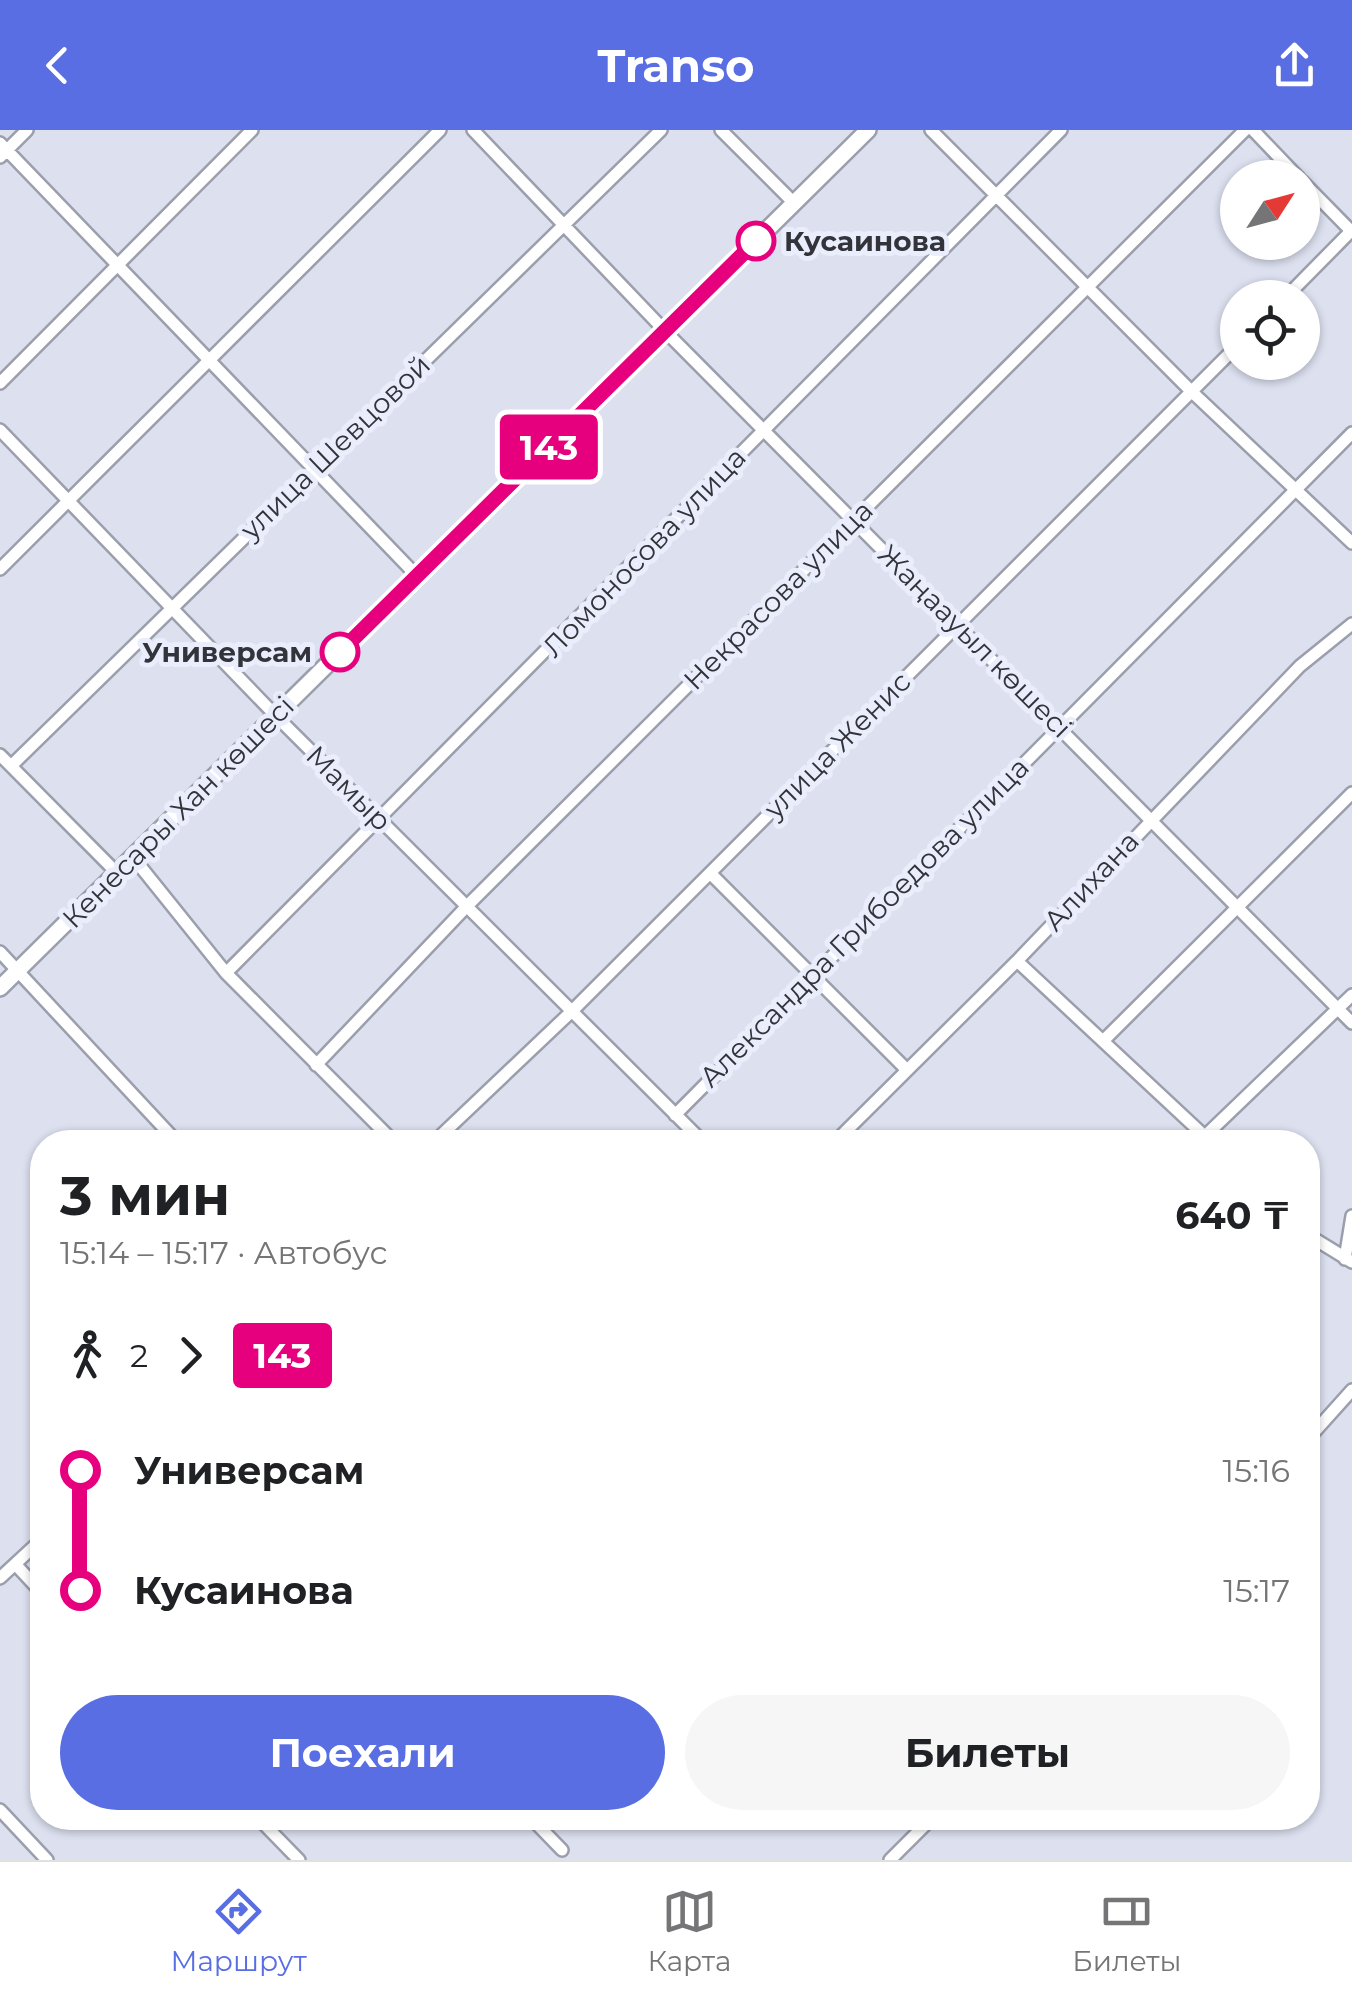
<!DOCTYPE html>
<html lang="ru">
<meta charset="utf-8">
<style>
:root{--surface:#fff;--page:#f6f6f6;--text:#202124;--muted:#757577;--line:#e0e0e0;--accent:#5a6ee4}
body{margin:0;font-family:Montserrat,sans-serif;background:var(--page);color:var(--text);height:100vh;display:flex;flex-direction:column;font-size:38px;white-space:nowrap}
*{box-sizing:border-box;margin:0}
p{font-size:32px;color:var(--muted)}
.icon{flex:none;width:55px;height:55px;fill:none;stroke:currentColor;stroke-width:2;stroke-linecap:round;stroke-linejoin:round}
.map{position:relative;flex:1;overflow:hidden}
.panel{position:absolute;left:30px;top:1000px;width:1290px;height:700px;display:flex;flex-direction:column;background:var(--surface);border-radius:40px;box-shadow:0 2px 8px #0004}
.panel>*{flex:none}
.badge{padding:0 20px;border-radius:8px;font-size:35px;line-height:65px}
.needle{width:65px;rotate:54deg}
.fabs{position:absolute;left:1220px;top:30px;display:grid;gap:20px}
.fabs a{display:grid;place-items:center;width:100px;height:100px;border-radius:50%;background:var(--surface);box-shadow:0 2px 8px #0004;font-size:50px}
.map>.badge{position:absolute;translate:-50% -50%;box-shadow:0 0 0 5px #fff}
.legs{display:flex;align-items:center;gap:15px;height:110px;padding:0 30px;font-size:32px}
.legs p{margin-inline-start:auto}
.head{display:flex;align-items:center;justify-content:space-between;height:170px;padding:0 30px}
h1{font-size:55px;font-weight:700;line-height:75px}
.action{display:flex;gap:20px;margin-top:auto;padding:20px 30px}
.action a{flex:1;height:115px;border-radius:60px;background:var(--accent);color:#fff;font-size:40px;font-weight:700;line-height:115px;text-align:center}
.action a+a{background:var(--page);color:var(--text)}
ul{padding:0 30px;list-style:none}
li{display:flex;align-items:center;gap:35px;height:120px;font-size:38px}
li i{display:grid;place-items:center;width:15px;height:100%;margin:0 12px;background:currentColor}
li i::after{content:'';width:25px;height:25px;margin:-12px;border:8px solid;border-radius:50%;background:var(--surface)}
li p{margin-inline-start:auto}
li:first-child i{background:linear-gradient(#0000 50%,currentColor 0)}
li:last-child i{background:linear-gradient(currentColor 50%,#0000 0)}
header{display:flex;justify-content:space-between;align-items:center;height:130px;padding:0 30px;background:var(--accent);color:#fff;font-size:45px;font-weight:700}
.tabs{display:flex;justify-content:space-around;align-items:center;height:140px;border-top:2px solid var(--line);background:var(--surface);font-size:28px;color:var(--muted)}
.tabs a{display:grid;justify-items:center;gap:5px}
.tabs .on{color:var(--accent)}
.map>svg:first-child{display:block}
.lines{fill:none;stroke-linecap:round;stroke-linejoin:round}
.minor-casing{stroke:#9b9fac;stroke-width:16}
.secondary-casing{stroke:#9b9fac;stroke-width:20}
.minor{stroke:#fff;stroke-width:11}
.secondary{stroke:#fff;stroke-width:15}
.line-1-casing{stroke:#fff;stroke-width:22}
.line-1{stroke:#e6007e;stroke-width:15}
.stop-1-dot{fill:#fff;stroke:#e6007e;stroke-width:5}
.labels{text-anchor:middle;stroke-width:10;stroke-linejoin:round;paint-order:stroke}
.stop-label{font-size:28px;font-weight:bold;fill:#32343a;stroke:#e9edfc;text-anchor:start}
.street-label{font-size:28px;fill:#32343a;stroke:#e9edfc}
</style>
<header><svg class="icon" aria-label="back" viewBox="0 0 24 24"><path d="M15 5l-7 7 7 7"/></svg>Transo<svg class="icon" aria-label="share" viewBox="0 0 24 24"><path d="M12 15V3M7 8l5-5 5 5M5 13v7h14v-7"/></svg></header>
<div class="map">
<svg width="1352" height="1730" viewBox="0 0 1352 1730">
<rect width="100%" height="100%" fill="#dce0ef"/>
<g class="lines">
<g class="minor-casing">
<path id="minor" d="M 473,0 L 666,202 L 1352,893
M 721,0 L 794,73
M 931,0 L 1191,261 L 1352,413
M 1253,0 L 1299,48
M 0,13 L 416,445
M 0,27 L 27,0
M 1302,51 L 1352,102
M 1285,168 L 1352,100
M 0,253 L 252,0
M 0,300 L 276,586 L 703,1012
M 0,439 L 440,0
M 0,625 L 116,742
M 11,636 L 661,0
M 132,726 L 226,843 L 394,1012
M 710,743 L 907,940
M 0,822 L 177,1012
M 1017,831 L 1211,1012
M 226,843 L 1061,0
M 1103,911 L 1352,663
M 316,935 L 468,775 L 1245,0
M 675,985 L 1352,303
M 1205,1006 L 1352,865
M 434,1012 L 571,882 L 1238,215
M 835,1012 L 1017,831 L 1300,536 L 1352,494
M 1308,1105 L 1352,1132
M 1345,1129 L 1352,1086
M 1308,1309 L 1352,1260
M 16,1435 L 42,1463
M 0,1448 L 42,1409
M 0,1680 L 47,1730
M 258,1688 L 299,1730
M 531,1688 L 562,1720
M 890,1730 L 932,1688"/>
</g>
<g class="secondary-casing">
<path id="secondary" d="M 0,858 L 868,0"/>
</g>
<use href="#minor" class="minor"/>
<use href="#secondary" class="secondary"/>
</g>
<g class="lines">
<g class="line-1-casing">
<path id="line-1" d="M 340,522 L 756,111"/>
</g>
<use href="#line-1" class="line-1"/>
</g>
<g class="stop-1-dot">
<circle cx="756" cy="111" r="18"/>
<circle cx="340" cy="522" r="18"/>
</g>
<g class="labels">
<g class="stop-label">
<text x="784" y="121">Кусаинова</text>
<text x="312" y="532" text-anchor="end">Универсам</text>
</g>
<g class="street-label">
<text transform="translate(335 317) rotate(-44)" y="10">улица Шевцовой</text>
<text transform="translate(644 422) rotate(-46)" y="10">Ломоносова улица</text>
<text transform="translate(778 465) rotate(-45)" y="10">Некрасова улица</text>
<text transform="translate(975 511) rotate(45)" y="10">Жаңаауыл көшесі</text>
<text transform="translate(837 615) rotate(-45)" y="10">улица Женис</text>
<text transform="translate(349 658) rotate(45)" y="10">Мамыр</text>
<text transform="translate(178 682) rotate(-45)" y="10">Кенесары Хан көшесі</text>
<text transform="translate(1091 751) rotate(-47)" y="10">Алихана</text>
<text transform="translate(864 792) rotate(-45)" y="10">Александра Грибоедова улица</text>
</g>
</g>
</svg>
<div class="fabs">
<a><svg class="needle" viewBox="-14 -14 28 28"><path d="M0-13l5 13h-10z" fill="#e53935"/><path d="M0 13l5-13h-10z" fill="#757577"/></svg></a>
<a><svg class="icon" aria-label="locate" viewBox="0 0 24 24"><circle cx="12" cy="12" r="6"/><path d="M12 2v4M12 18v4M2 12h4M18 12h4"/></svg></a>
</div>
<b class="badge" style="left:549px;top:317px;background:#e6007e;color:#fff">143</b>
<section class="panel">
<div class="head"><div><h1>3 мин</h1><p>15:14 – 15:17 · Автобус</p></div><b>640 ₸</b></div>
<div class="legs"><svg class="icon" aria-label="walk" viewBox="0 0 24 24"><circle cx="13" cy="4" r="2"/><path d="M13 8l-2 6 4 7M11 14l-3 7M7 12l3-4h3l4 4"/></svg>2<svg class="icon" aria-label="forward" viewBox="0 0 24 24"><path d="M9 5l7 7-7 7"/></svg><b class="badge" style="background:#e6007e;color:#fff">143</b></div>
<ul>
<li><i style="color:#e6007e"></i><b>Универсам</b><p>15:16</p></li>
<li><i style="color:#e6007e"></i><b>Кусаинова</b><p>15:17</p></li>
</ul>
<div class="action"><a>Поехали</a><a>Билеты</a></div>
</section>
</div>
<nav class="tabs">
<a class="on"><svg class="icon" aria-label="directions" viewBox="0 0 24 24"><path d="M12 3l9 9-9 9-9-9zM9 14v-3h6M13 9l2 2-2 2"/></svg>Маршрут</a>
<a><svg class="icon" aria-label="map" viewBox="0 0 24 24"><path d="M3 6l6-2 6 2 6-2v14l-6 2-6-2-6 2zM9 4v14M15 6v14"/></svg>Карта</a>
<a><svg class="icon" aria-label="tickets" viewBox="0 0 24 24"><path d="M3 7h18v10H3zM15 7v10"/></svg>Билеты</a>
</nav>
